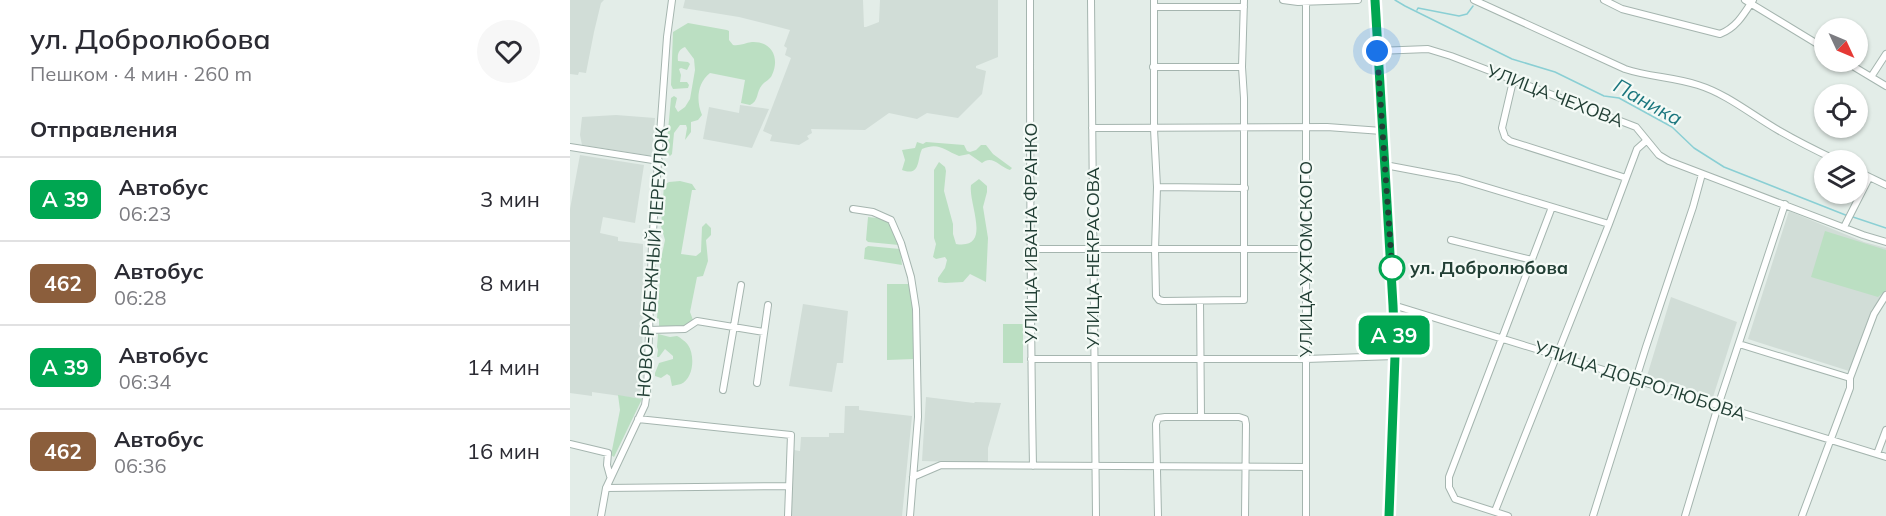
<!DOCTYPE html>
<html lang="ru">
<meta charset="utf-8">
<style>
:root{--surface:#fff;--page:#f7f7f7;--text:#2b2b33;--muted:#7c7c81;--line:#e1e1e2}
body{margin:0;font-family:Mulish,sans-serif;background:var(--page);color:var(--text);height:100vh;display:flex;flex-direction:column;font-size:22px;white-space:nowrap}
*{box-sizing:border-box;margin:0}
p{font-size:20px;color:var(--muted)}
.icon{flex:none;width:33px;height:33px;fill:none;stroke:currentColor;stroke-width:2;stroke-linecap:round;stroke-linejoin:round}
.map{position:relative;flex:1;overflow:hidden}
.sheet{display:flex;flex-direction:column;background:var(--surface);width:570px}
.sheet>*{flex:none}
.badge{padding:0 12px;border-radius:9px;font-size:21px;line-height:39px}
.needle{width:39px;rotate:134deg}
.buttons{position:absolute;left:1244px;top:18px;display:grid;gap:12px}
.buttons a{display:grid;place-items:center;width:54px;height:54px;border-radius:50%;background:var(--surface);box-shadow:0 2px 4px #0004;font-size:30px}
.you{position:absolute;width:30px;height:30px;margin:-15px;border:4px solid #fff;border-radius:50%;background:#1a73e8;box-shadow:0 0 0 9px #1a73e833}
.map>.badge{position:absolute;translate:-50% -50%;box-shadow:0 0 0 3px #fff}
h2{padding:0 30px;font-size:22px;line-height:54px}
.round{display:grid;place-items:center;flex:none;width:63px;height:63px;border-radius:32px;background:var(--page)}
.summary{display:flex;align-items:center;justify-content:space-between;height:102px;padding:0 30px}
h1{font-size:28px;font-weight:600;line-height:45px}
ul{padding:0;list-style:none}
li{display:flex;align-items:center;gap:18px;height:84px;padding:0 30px;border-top:2px solid var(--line)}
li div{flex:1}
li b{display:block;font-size:22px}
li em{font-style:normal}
li .badge{min-width:66px;font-weight:700;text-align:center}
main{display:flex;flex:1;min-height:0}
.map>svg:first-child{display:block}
.built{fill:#d1ddd7}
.green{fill:#bbdfc2}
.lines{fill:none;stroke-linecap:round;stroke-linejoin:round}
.stream{stroke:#8acfd4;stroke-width:1.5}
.minor-casing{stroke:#a5b5af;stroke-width:8}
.minor{stroke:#fff;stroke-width:6}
.line-casing{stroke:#fff;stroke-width:14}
.line{stroke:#00a651;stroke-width:9}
.walk{stroke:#223f35;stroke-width:6;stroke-dasharray:0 10.8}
.stop-dot{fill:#fff;stroke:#00a651;stroke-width:3}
.labels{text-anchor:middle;stroke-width:4.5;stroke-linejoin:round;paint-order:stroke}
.street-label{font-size:18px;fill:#223f35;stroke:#f4faf6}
.stop-label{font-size:18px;font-weight:bold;fill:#223f35;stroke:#f4faf6;text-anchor:start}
.water-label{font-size:20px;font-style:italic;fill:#1a767e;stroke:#f4faf6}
</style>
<main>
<section class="sheet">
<div class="summary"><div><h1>ул. Добролюбова</h1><p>Пешком · 4 мин · 260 m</p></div><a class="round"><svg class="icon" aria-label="heart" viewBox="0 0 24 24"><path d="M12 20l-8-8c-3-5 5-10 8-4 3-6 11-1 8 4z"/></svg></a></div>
<h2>Отправления</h2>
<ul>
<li><span class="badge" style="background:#00a651;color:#fff">А 39</span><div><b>Автобус</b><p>06:23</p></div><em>3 мин</em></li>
<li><span class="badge" style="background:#8b5e3c;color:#fff">462</span><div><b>Автобус</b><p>06:28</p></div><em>8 мин</em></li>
<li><span class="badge" style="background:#00a651;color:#fff">А 39</span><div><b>Автобус</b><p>06:34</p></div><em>14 мин</em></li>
<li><span class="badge" style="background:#8b5e3c;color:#fff">462</span><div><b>Автобус</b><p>06:36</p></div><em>16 мин</em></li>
</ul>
</section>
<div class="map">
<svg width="1316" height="516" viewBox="0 0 1316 516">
<rect width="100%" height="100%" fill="#e3ede8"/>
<path class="built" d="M 0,0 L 34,0 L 31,3 L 24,32 L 16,73 L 9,72 L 8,75 L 0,74 Z
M 115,0 L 293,0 L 294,27 L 296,27 L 309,22 L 310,0 L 428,0 L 428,57 L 406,66 L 406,68 L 416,71 L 412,94 L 388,118 L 357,113 L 347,119 L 319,113 L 295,130 L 241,129 L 242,133 L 237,136 L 239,139 L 229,145 L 200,141 L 202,135 L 193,131 L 221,58 L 215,55 L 217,48 L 214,46 L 220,30 L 169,17 L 113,8 Z
M 170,105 L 199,109 L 182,148 L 133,139 L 139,107 L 169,113 Z
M 46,115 L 85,118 L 82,156 L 12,145 L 10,135 L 12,117 Z
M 10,155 L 74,165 L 65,223 L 33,217 L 30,233 L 48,237 L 48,241 L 73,244 L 72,399 L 22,392 L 22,396 L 0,393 L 0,209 Z
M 1219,211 L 1294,242 L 1316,248 L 1316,293 L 1302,309 L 1279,371 L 1178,339 Z
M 1101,297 L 1167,322 L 1143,397 L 1077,376 Z
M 233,304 L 278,311 L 273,363 L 267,363 L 262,392 L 219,386 Z
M 356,397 L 404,403 L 405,402 L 431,403 L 418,448 L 418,463 L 352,461 Z
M 275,406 L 289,406 L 289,410 L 342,416 L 332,516 L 221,516 L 224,450 L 230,451 L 231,437 L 259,437 L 259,433 L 274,433 Z"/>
<path class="green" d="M 118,23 L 157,30 L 159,31 L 159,40 L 163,45 C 170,46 175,43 182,42 C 202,41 210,58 202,75 C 200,80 195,81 192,85 C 186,92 189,101 180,105 L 171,103 L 175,80 L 140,73 C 127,83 126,101 132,115 L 128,120 L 121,122 L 121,132 L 115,140 L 117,128 L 116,125 L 110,125 L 104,133 L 102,154 L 100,156 L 96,152 L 101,98 L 104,96 L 107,98 L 105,107 L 108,112 L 115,107 L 120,99 L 125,70 L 124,59 L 115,47 C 109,49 107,54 108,61 L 118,62 L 120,64 L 117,70 L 111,68 L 109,69 L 111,75 L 110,82 L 117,82 L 119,85 L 118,88 L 103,89 L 101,85 L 103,32 Z
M 347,142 L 353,144 L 356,142 L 394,145 L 397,151 L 400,152 L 406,150 L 411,145 L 416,145 L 423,154 L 442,168 L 440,170 C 430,167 422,154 412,163 L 399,154 L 389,156 C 374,150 369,142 352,149 C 347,159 351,177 332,170 L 335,160 L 332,150 L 345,148 Z
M 369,162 L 375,167 L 376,171 L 374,191 L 383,224 L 383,234 L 386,244 C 423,250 398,203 401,185 L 409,179 L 417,186 L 417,192 L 413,207 L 418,238 L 416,282 L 400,274 L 393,282 L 375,283 L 368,282 L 368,278 L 375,268 L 377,260 L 375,257 L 366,259 L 363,257 L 366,244 L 364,238 L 364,170 Z
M 110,181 L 122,184 L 126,190 L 122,190 L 111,254 L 126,256 L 131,252 L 132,227 L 136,223 L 141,228 L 141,235 L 136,240 L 138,261 L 133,276 L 127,277 L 120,312 L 123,320 L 114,328 L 89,327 L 89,319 L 87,318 L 90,278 L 90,264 L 95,240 L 91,226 L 94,185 L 99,182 Z
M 298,217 L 315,219 L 318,221 L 329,245 L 298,242 L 296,240 Z
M 1255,231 L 1316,250 L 1316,290 L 1308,297 L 1241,277 Z
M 298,246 L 330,249 L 332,265 L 294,259 L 295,248 Z
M 317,284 L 340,284 L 344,313 L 344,359 L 317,360 Z
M 433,324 L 453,324 L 453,363 L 433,363 Z
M 88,334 L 100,337 L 107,336 C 111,338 116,342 118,345 C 125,355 124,378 111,384 C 108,385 105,385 102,386 L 100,376 L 97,374 L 91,378 L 85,376 L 85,373 L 89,363 L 103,359 L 103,356 L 95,349 L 89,357 L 87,357 L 88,350 L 87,347 Z
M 48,395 L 72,399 L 44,457 L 41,455 L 50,410 Z"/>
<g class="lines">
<path class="stream" d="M 825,0 L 835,6 L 942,59 L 985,72 L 1034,96 L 1049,98 L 1102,127 L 1124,148 L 1154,167 L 1278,216
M 847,10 L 848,8 L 889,16 L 897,14 L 903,6
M 1283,217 L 1316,228"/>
<g class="minor-casing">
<path id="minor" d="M 460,0 C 460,155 460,310 463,466
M 521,0 L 526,516
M 584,0 L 584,129 L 587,187 L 585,250 L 586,296 L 589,300 L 593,301 L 674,300 L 674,98 L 672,67 L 674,0
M 713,0 L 728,2 L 788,0
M 804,0 L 823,305 L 825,356 L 819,516
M 904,0 L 1055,69 C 1079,77 1104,77 1128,85 C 1157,94 1182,115 1208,130 C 1227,141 1247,151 1266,160
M 1034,0 L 1052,9 L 1150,34 C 1166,28 1174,14 1183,0
M 1175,0 L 1254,48
M 736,1 L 736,516
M 585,7 L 674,7
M 807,51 L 858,49 L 881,56 L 1066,127 L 1089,155 L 1099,161 L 1293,235 L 1316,242
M 1276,62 L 1316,86
M 583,67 L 672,67
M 1301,77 L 1316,54
M 943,81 L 932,128 L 935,137 L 940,141 L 1056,178
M 522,128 L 757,127 L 812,131
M 0,147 L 89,161
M 815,165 L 889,179 L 1039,224
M 1287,171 L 1316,185
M 587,187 L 675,188
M 283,209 L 303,212 L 321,220 L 331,243 L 341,277 L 346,309 L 348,417 L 340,516
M 1274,227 L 1299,178
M 881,240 L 962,260
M 460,249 L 736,249
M 630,301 L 631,417
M 823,305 L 1316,457
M 79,330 L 115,329 L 127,321 L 194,332
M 1169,344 L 1280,378
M 461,359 L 736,359 L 825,356
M 187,383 L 198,305
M 153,390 L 171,285
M 68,419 L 221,435 L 218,516
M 0,444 L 38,453 L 37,465 L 40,476
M 1307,454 L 1316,430
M 343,477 L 371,465 L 736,467
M 36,488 L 218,486
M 925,511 L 1039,224 L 1067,149 L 1076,141
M 31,516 L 36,488 L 75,405 L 77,391 L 82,245 L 97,37 L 102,0
M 588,516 L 586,424 L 588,418 L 595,417 L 669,417 L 675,419 L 676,424 L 675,516
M 938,516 L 885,499 L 879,487 L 879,477 L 982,207
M 1023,516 L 1076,347 L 1123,207 L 1132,174
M 1115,516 L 1148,406 L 1215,204
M 1232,516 L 1280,388 L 1280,378 L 1304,314 L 1316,295"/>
</g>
<use href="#minor" class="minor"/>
</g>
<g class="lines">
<g class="line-casing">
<path id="line" d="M 805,0 L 823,305 L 825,356 L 819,516"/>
</g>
<use href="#line" class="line"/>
<path class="walk" d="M 807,51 L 822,268"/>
</g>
<circle class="stop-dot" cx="822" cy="268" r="12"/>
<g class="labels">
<g class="street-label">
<text transform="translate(985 96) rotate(21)" y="6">УЛИЦА ЧЕХОВА</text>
<text transform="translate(461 233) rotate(-90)" y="6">УЛИЦА ИВАНА ФРАНКО</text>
<text transform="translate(523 258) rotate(-90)" y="6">УЛИЦА НЕКРАСОВА</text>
<text transform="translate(736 259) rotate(-90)" y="6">УЛИЦА УХТОМСКОГО</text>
<text transform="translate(83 262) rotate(-86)" y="6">НОВО-РУБЕЖНЫЙ ПЕРЕУЛОК</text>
<text transform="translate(1070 381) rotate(18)" y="6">УЛИЦА ДОБРОЛЮБОВА</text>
</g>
<g class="stop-label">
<text x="840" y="274">ул. Добролюбова</text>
</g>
<g class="water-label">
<text transform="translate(1078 102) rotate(29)" y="7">Паника</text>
</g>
</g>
</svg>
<div class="buttons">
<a><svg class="needle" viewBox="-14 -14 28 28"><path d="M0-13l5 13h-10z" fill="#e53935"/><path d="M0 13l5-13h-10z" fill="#7c7c81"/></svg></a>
<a><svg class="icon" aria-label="locate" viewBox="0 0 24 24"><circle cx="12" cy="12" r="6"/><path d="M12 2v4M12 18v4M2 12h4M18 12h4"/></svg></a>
<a><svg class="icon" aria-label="layers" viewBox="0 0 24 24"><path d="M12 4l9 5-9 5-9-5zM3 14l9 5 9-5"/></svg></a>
</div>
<div class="you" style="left:807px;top:51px"></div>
<b class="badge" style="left:824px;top:335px;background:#00a651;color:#fff">А 39</b>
</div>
</main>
